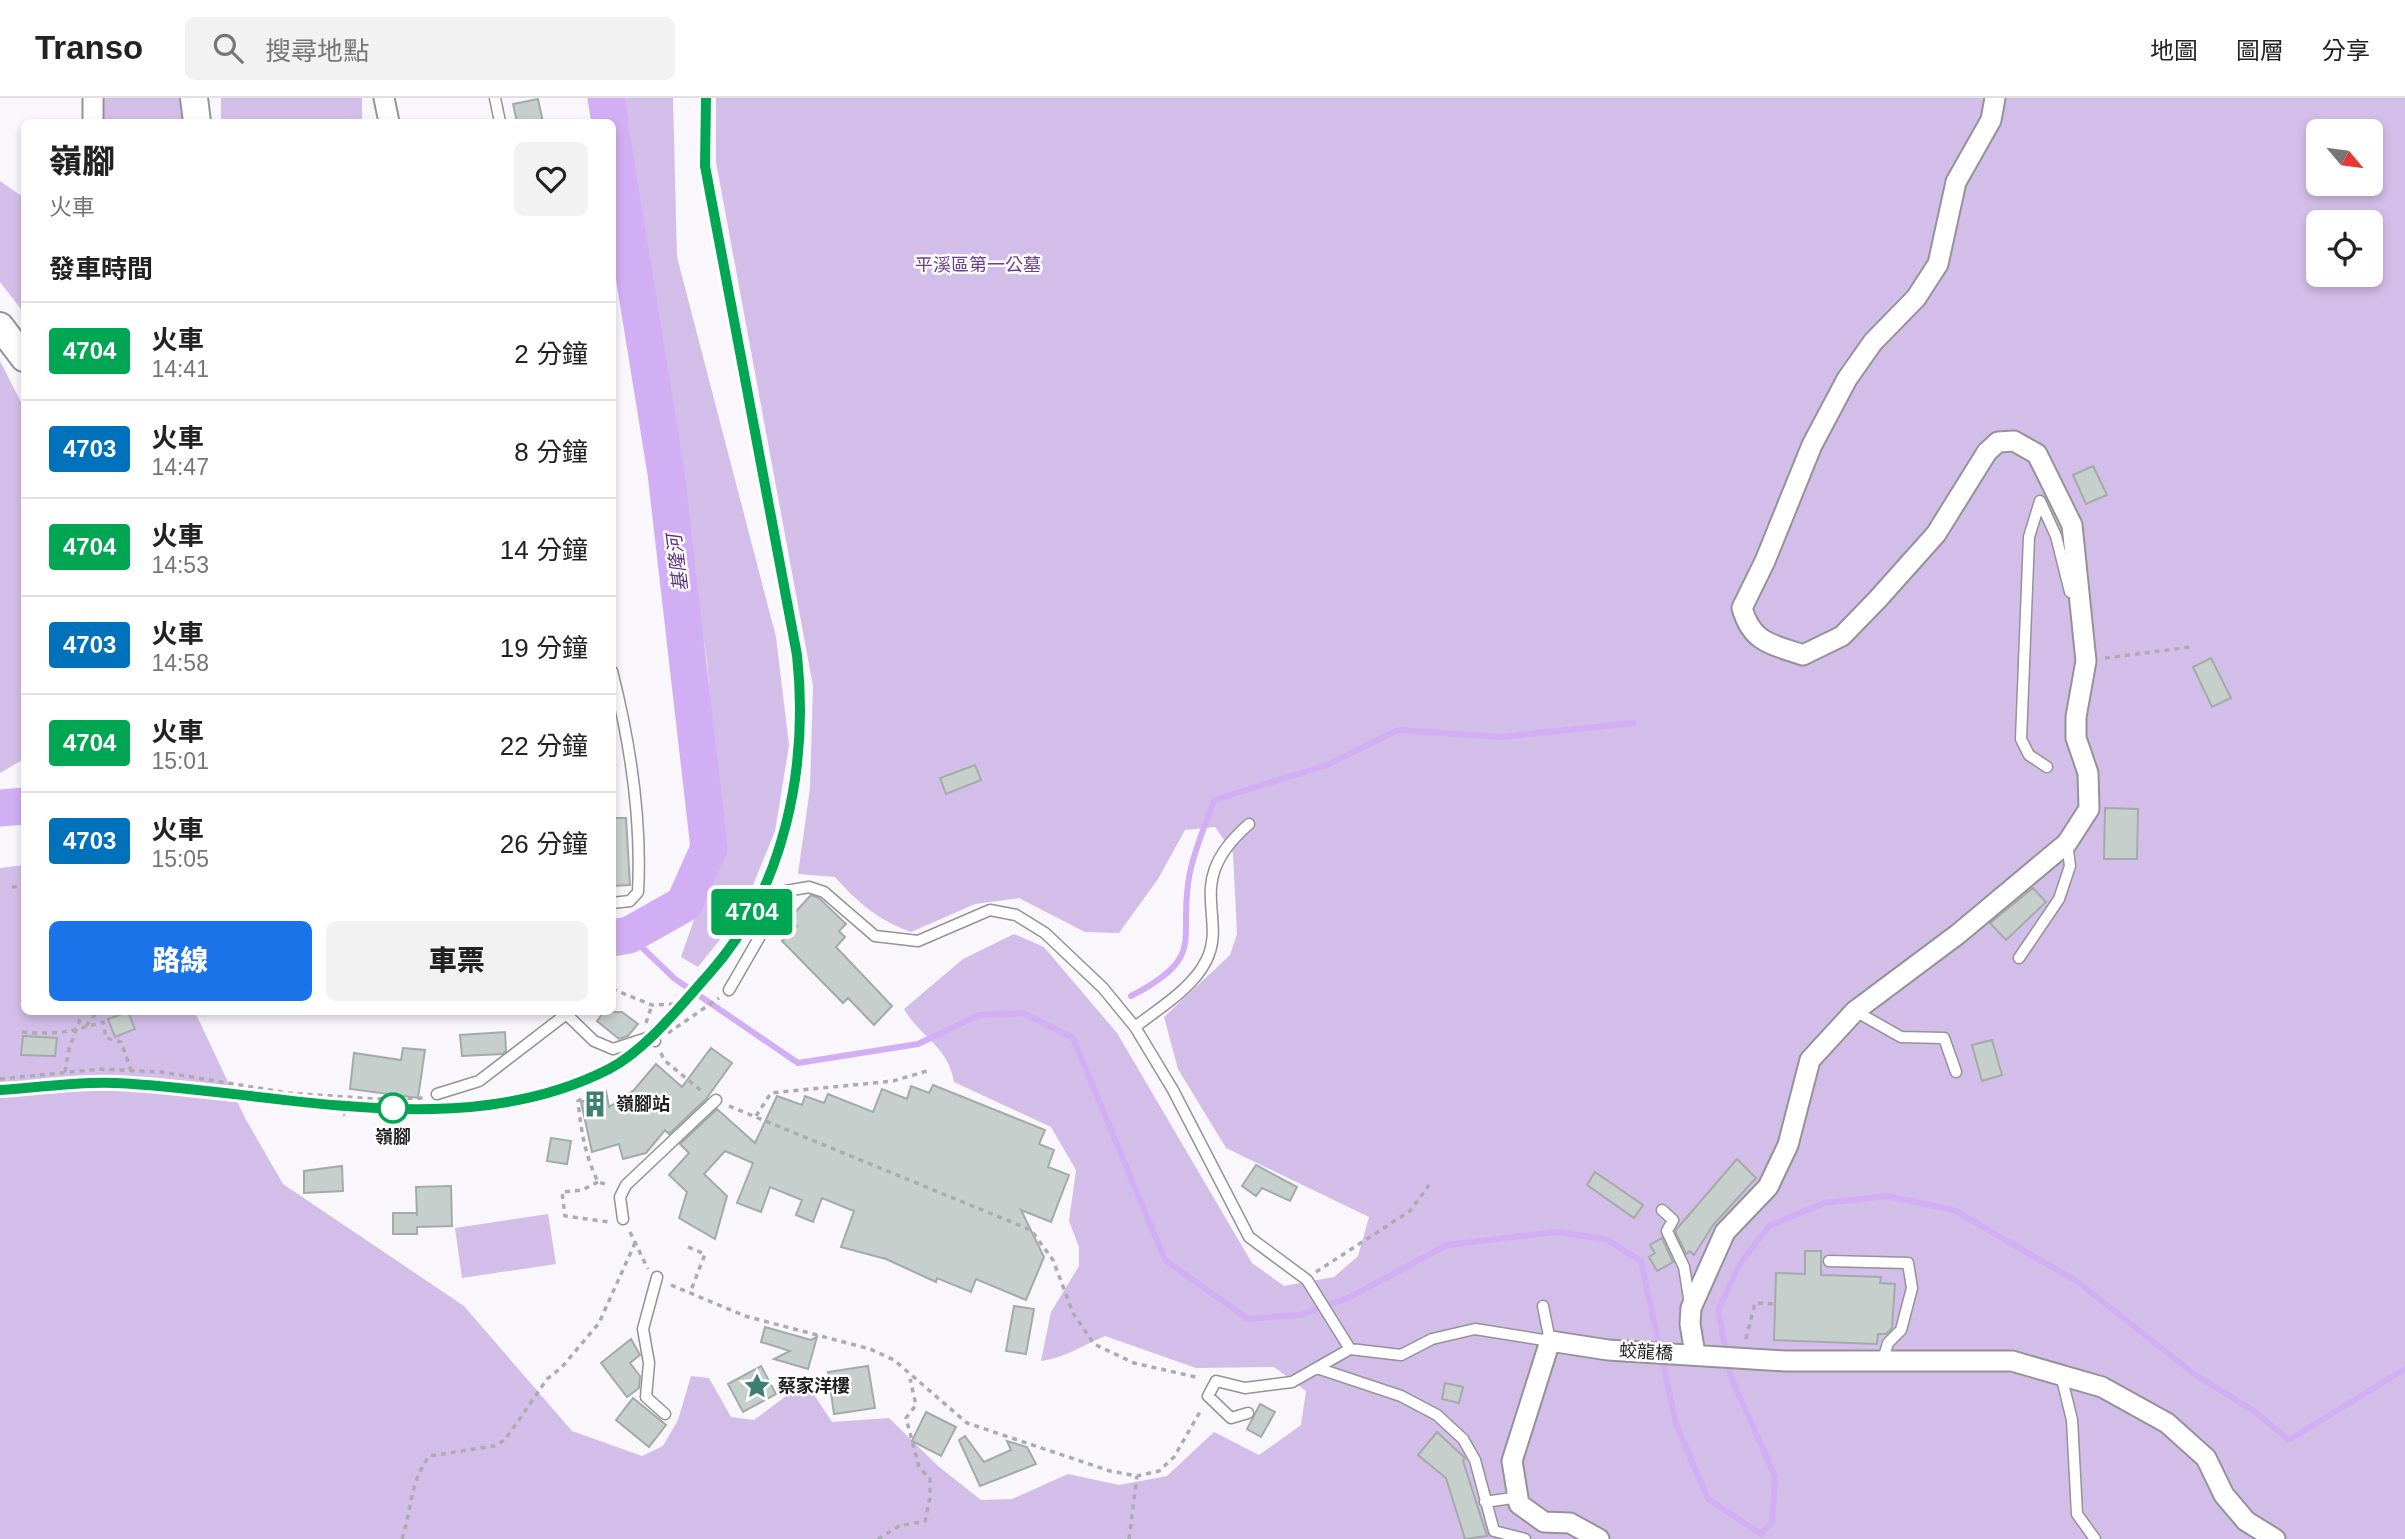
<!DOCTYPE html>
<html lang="zh-TW">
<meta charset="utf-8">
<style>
:root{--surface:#fff;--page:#f2f2f2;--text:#222;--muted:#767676;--line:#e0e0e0;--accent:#1a73e8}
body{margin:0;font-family:Helvetica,"Noto Sans TC",sans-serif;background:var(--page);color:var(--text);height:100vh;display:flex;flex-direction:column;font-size:26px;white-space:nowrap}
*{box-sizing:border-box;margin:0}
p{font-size:23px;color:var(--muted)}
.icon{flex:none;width:38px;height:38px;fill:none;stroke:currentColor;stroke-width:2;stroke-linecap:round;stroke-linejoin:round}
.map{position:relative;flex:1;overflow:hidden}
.details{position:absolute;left:21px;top:21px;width:595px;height:896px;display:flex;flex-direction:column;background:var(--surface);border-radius:10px;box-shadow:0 4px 10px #0003}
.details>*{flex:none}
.badge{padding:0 14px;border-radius:5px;font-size:24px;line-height:46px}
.needle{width:46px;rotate:119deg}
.tools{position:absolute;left:2306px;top:21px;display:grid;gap:14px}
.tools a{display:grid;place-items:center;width:77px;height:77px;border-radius:10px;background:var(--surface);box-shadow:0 4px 10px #0003;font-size:35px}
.map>.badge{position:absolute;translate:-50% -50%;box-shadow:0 0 0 4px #fff}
h2{padding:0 28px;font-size:26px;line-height:63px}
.round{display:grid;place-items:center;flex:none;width:74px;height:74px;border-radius:10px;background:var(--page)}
.overview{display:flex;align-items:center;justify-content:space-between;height:119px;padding:0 28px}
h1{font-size:33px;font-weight:800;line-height:52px}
.cta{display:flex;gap:14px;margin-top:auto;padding:14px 28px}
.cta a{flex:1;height:80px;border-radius:10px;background:var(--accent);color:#fff;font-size:28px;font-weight:800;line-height:80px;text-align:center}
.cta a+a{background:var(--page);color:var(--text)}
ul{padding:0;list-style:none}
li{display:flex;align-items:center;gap:21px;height:98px;padding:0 28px;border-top:2px solid var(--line)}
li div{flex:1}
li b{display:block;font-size:26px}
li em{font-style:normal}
li .badge{min-width:77px;font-weight:700;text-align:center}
header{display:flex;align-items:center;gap:42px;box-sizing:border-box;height:98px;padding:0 35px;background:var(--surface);border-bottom:2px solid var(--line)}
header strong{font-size:33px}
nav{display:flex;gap:38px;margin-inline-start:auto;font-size:24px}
.search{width:490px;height:63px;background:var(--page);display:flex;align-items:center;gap:18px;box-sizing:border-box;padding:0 24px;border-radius:10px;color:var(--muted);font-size:26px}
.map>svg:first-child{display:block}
.green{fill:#d3bee9;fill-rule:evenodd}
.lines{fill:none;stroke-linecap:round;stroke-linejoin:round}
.stream{stroke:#d2aff4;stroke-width:6}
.river{stroke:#d2aff4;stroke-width:37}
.building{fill:#c7cfcd;stroke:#a3aba9;stroke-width:2}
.service-casing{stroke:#959298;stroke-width:13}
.minor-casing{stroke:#959298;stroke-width:23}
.secondary-casing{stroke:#959298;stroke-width:30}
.path{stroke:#adabaf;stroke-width:3.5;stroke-dasharray:5 5;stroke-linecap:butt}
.service{stroke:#fff;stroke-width:10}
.minor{stroke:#fff;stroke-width:19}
.secondary{stroke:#fff;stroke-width:26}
.rail-casing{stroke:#6a686b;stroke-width:8}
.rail{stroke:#fff;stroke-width:5;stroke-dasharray:16;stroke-linecap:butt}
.line-casing{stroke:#fff;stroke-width:16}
.line{stroke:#00a651;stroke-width:10}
.stop-dot{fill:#fff;stroke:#00a651;stroke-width:3.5}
.labels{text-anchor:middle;stroke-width:5;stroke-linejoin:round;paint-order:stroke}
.park-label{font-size:18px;fill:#693d8d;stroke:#fff}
.poi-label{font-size:18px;font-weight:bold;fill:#201f21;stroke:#fff;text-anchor:start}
.stop-label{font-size:18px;font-weight:bold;fill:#201f21;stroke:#fff}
.street-label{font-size:18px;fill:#201f21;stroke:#fff}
.water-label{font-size:19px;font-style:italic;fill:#5f3382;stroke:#fff}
</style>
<header>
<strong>Transo</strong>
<div class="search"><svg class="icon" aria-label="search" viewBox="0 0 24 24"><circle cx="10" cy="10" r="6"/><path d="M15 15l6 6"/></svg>搜尋地點</div>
<nav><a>地圖</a><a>圖層</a><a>分享</a></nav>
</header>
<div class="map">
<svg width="2405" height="1441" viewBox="0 0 2405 1441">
<rect width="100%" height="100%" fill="#f9f6fc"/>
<path class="green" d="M 100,0 L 179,0 L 184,24 L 101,24 Z
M 221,0 L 362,0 L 362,24 L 221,24 Z
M 619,0 L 673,0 L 677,159 L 776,539 L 789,647 L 775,733 L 742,814 L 698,869 L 681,859 L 721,744 L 707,563 Z
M 716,0 L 2405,0 L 2405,1441 L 0,1441 L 0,770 L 24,767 L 24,914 L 195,914 L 245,1020 L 283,1086 L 464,1208 L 572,1333 L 642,1358 L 663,1348 L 678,1322 L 691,1278 L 709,1280 L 731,1319 L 754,1322 L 794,1292 L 807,1286 L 832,1324 L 889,1320 L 938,1368 L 981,1402 L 1012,1401 L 1068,1376 L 1119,1387 L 1167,1378 L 1214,1334 L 1259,1357 L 1301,1327 L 1306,1293 L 1274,1269 L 1196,1270 L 1105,1238 C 1083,1247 1065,1260 1041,1263 L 1051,1214 L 1079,1168 L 1079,1149 L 1069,1123 L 1076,1072 L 1051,1029 L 954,984 C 948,948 922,941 904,911 L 963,861 L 1014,836 L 1044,849 L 1117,935 L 1252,1165 L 1284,1188 L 1334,1179 L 1358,1158 L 1369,1119 L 1226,1050 L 1178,971 L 1164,919 L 1230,857 L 1237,836 L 1233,755 L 1215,729 L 1185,732 L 1158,781 L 1119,835 L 1085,834 L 1019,800 L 975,806 L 911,834 C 878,822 858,805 835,779 L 798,776 L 810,690 L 813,588 L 716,64 ZM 2319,33 L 2371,33 L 2371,86 L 2319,86 ZM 2319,124 L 2371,124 L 2371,177 L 2319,177 Z
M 0,83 L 20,97 L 24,96 L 24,215 L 0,184 Z
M 0,263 L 24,310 L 24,661 L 0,675 Z
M 548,1116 L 556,1166 L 462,1180 L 455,1130 Z"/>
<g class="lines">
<path class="stream" d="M 629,837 L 675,881 L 798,965 L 918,946 L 979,917 L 1023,915 L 1073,940 L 1165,1162 L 1248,1221 L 1301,1217 L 1350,1199 L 1447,1147 L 1556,1134 L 1606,1141 L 1641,1163 L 1676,1326 L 1708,1401 L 1761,1436 L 1772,1424 L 1775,1378 L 1731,1279 L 1718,1212 L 1740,1166 L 1769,1128 L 1824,1105 L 1887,1098 L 1954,1112 L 2078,1184 L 2194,1276 L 2254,1313 L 2289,1342 L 2405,1271
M 1131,898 C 1210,857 1176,842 1190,774 C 1195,750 1206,726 1214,702 L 1327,667 L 1398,632 L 1501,639 L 1634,625"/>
<path class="river" d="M 606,0 L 610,24
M 612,41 L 666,375 L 709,750 L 684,806 L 629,837 L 612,840
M 0,710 L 24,708"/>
</g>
<path class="building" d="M 538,1 L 543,24 L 517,24 L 513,6 Z
M 2093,368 L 2107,397 L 2086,406 L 2073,377 Z
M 2211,560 L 2231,600 L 2212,609 L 2193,569 Z
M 975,667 L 981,682 L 946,696 L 940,680 Z
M 2105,710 L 2138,711 L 2137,761 L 2104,761 Z
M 612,720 L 626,720 L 630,787 L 612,788 Z
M 2033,790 L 2046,804 L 2006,842 L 1990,825 Z
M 811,797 L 819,800 L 846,826 L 839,833 L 845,839 L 836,849 L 892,908 L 874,927 L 848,900 L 843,905 L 782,843 L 797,828 L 788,822 Z
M 128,914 L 135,931 L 115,939 L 108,921 Z
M 604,914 L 622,914 L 638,926 L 628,938 L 619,941 L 597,923 Z
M 505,934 L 506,953 L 503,956 L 462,958 L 460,937 Z
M 23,938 L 57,940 L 55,958 L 21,957 Z
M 1992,942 L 2002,977 L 1982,983 L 1972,947 Z
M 403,950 L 425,952 L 418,1000 L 350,991 L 354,955 L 401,962 Z
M 711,950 L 732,965 L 706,1001 L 669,1036 L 665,1032 L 646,1055 L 623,1061 L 619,1046 L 592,1054 L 581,1004 L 606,993 L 609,1009 L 634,992 L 656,966 L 682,989 Z
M 933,987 L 1045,1032 L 1039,1046 L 1054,1052 L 1048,1069 L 1069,1077 L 1051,1124 L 1021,1112 L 1044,1159 L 1026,1202 L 976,1181 L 971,1194 L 937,1180 L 936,1184 L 886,1161 L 841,1149 L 854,1113 L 822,1100 L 813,1124 L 796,1117 L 802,1102 L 770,1089 L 761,1114 L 737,1105 L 753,1065 L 725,1053 L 704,1076 L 727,1098 L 715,1141 L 679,1120 L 687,1094 L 669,1077 L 689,1055 L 680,1046 L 717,1011 L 755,1045 L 777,998 L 802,1007 L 805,998 L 824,1005 L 828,996 L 873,1014 L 882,991 L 907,1001 L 911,988 L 929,995 Z
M 551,1040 L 571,1043 L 567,1066 L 547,1063 Z
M 1737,1061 L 1756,1080 L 1713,1127 L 1694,1157 L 1690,1153 L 1686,1156 L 1675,1133 Z
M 1256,1067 L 1297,1089 L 1290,1103 L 1262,1090 L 1256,1098 L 1242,1088 Z
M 342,1068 L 343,1093 L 304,1095 L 304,1073 Z
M 1595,1074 L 1643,1107 L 1634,1120 L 1587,1087 Z
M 451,1088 L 452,1128 L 417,1129 L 417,1136 L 393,1136 L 393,1115 L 417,1115 L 417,1118 L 416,1089 Z
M 1662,1140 L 1673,1164 L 1657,1173 L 1649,1159 L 1655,1155 L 1650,1147 Z
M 1805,1153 L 1821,1153 L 1821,1177 L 1881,1179 L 1880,1185 L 1895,1186 L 1892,1230 L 1886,1236 L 1878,1236 L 1877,1246 L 1774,1242 L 1776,1175 L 1805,1176 Z
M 1014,1208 L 1034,1211 L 1026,1256 L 1006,1253 Z
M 765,1229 L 811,1242 L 817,1239 L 808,1271 L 774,1261 L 790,1253 L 761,1244 Z
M 631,1241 L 640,1257 L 630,1265 L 640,1278 L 639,1290 L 627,1299 L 601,1265 Z
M 761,1268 L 776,1296 L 743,1314 L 728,1286 Z
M 868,1268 L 875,1310 L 834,1316 L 828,1274 Z
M 1445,1285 L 1463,1289 L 1459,1305 L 1442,1301 Z
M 633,1300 L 666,1327 L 649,1349 L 616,1322 Z
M 1260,1306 L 1275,1314 L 1261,1339 L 1247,1331 Z
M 926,1314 L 956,1329 L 941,1358 L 912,1343 Z
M 1437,1334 L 1465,1360 L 1463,1363 L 1487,1438 L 1465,1441 L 1446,1380 L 1418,1357 Z
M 965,1338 L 984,1364 L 1011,1352 L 1007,1343 L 1027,1349 L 1036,1366 L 980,1388 L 959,1342 Z"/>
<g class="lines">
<g class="service-casing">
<path id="service" d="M 495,0 L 500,24
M 612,573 C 630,644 642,720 638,794 L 630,803 L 612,805
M 2047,669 L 2029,657 L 2021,641 L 2029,439 L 2040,403 L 2056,438 L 2070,494
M 2019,860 L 2059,801 L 2070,768 L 2067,745
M 729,892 L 786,793 L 809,789 L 824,794 L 875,838 L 918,843 L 990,812 L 1016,817 L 1045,835 L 1103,890 L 1135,929 L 1173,992 L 1249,1139 L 1307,1182 L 1350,1251
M 1855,913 L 1901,939 L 1944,940 L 1956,974
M 564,914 L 594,943 L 613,951 L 650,939 L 655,943
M 1135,929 C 1159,910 1192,891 1206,863 C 1219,838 1209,815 1211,789 C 1213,762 1231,742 1249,726
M 437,996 L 479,983 L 565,917
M 1662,1112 L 1673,1122 L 1667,1133 L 1684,1169 L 1690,1206
M 623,1121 L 620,1099 L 626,1087 L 716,1002
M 1829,1163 L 1908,1165 L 1912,1190 L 1901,1232 L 1888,1245 L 1882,1265
M 657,1179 L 643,1231 L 649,1265 L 646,1299 L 665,1316
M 1317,1270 L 1401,1298 L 1437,1317 L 1463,1341 L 1475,1362 L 1494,1433 L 1525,1441
M 2061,1277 L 2072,1322 L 2077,1416 L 2095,1441
M 1248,1315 L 1231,1320 L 1208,1298 L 1216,1283 L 1245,1290 L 1292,1284 L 1350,1251 L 1401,1257 L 1432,1241 L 1475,1231 L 1550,1243 L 1543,1208
M 1485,1404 L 1519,1399"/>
</g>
<g class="minor-casing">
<path id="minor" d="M 384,0 L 389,24
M 93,24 L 93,0
M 1695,1256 L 1690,1226 L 1691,1210 L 1725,1134 L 1768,1089 L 1788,1047 L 1810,962 L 1855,913 L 1958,836 L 2067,745 L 2089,711 L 2088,675 L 2076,640 L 2076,619 L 2086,563 L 2072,427 L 2037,356 L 2014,343 L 1998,344 L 1987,354 L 1936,436 L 1877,502 L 1842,538 L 1803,557 C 1771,546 1752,545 1742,510 L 1765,463 L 1812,347 L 1847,281 L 1873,244 L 1916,200 L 1938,166 L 1956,84 L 1991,22 L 1995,0
M 1599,1441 L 1570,1425 L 1544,1424 L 1519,1406 L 1512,1363 L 1550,1243 L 1608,1252 L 1785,1263 L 2012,1263 L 2102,1289 L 2167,1325 L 2206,1360 L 2224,1397 L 2246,1423 L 2275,1441"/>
</g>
<g class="secondary-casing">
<path id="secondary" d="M 194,0 L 197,24
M 0,228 L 24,260"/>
</g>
<path class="path" d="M 2105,560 L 2191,549
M 12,789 L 24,788
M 612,891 L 652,907 L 678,906
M 646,925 L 652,907
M 86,928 L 97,914
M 22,934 C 58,937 69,934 103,924 L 106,940 L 121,944 L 131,972
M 668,935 L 719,900
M 661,955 L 664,962 L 704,995
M 65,974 L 69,951 L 83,914
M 0,981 L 101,971 L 162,974 L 288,995 L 375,1001 L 425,1000
M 590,996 L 578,1003 C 581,1033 585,1057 598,1084 L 609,1087
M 729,1008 L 1031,1132 L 1053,1162 L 1073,1215 L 1094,1246 L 1134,1265 L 1200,1280
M 343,1016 L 345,1016
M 756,1018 L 771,995 L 893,983 L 927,973
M 598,1084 L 582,1092 L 562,1094 L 565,1118 L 609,1124
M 630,1134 L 648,1171
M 688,1149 L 705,1156 L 690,1195
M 1316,1174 L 1410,1113 L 1429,1087
M 671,1187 L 745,1218 L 870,1251 L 894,1262 L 967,1325 L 1110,1373 L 1137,1378 L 1159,1373 L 1174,1359 L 1201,1312
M 1746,1241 L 1755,1205 L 1775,1206
M 402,1441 C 413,1408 408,1389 429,1358 L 494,1348 L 505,1342 L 547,1281 L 562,1269 L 599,1225 L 635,1145
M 878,1441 L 899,1428 L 925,1423 L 930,1400 L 930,1381 L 919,1369 L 906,1320 L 916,1307 L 910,1281
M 1129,1441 L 1137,1378"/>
<use href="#service" class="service"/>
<use href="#minor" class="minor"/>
<use href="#secondary" class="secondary"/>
<g class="rail-casing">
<path id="rail" d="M 0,992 C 38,990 78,983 115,985 C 277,992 457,1049 609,971 C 644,954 682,906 708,877 C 786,792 808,669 797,557 L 705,68 L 706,0"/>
</g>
<use href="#rail" class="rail"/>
</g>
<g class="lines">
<g class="line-casing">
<path id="line" d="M 0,992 C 38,990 78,983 115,985 C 275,992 459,1048 609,971 C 646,952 681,907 708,877 C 785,792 809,668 797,557 L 705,68 L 706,0"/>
</g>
<use href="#line" class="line"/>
</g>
<defs>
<g id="building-bare" transform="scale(2.1)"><path d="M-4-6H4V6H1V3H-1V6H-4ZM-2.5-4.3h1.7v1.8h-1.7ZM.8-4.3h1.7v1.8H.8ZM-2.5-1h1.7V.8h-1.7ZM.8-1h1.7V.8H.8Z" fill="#3d7f71" stroke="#fff" stroke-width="2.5" paint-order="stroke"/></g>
<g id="sight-bare" transform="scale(2.1)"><path d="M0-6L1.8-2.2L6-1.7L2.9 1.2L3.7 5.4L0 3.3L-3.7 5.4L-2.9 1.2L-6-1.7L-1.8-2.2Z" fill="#3d7f71" stroke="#fff" stroke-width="2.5" paint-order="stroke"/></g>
</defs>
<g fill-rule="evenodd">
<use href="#building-bare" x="595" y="1006"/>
<use href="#sight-bare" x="757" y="1288"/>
</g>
<circle class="stop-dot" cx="393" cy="1010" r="14"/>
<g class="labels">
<g class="park-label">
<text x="978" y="173">平溪區第一公墓</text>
</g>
<g class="poi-label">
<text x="616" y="1012">嶺腳站</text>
<text x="778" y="1294">蔡家洋樓</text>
</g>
<g class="stop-label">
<text x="393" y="1045">嶺腳</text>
</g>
<g class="street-label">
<text transform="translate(1646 1254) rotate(3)" y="6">蛟龍橋</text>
</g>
<g class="water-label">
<text transform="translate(677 465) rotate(-97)" y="7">基隆河</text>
</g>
</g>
</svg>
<div class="tools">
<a><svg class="needle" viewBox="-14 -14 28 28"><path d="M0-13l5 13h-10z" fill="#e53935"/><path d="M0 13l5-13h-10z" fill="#767676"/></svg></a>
<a><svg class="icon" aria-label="locate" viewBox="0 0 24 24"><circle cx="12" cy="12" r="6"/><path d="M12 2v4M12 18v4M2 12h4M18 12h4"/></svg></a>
</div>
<b class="badge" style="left:752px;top:814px;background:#00a651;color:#fff">4704</b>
<section class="details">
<div class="overview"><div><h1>嶺腳</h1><p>火車</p></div><a class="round"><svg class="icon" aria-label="heart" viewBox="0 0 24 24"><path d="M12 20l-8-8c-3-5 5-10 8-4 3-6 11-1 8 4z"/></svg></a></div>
<h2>發車時間</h2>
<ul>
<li><span class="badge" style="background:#00a651;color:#fff">4704</span><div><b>火車</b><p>14:41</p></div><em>2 分鐘</em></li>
<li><span class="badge" style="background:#0072bc;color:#fff">4703</span><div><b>火車</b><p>14:47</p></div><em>8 分鐘</em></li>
<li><span class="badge" style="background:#00a651;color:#fff">4704</span><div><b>火車</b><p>14:53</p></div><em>14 分鐘</em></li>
<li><span class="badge" style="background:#0072bc;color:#fff">4703</span><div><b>火車</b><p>14:58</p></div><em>19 分鐘</em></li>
<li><span class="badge" style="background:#00a651;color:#fff">4704</span><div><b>火車</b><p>15:01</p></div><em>22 分鐘</em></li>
<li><span class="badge" style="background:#0072bc;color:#fff">4703</span><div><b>火車</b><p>15:05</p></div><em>26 分鐘</em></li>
</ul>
<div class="cta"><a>路線</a><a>車票</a></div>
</section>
</div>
